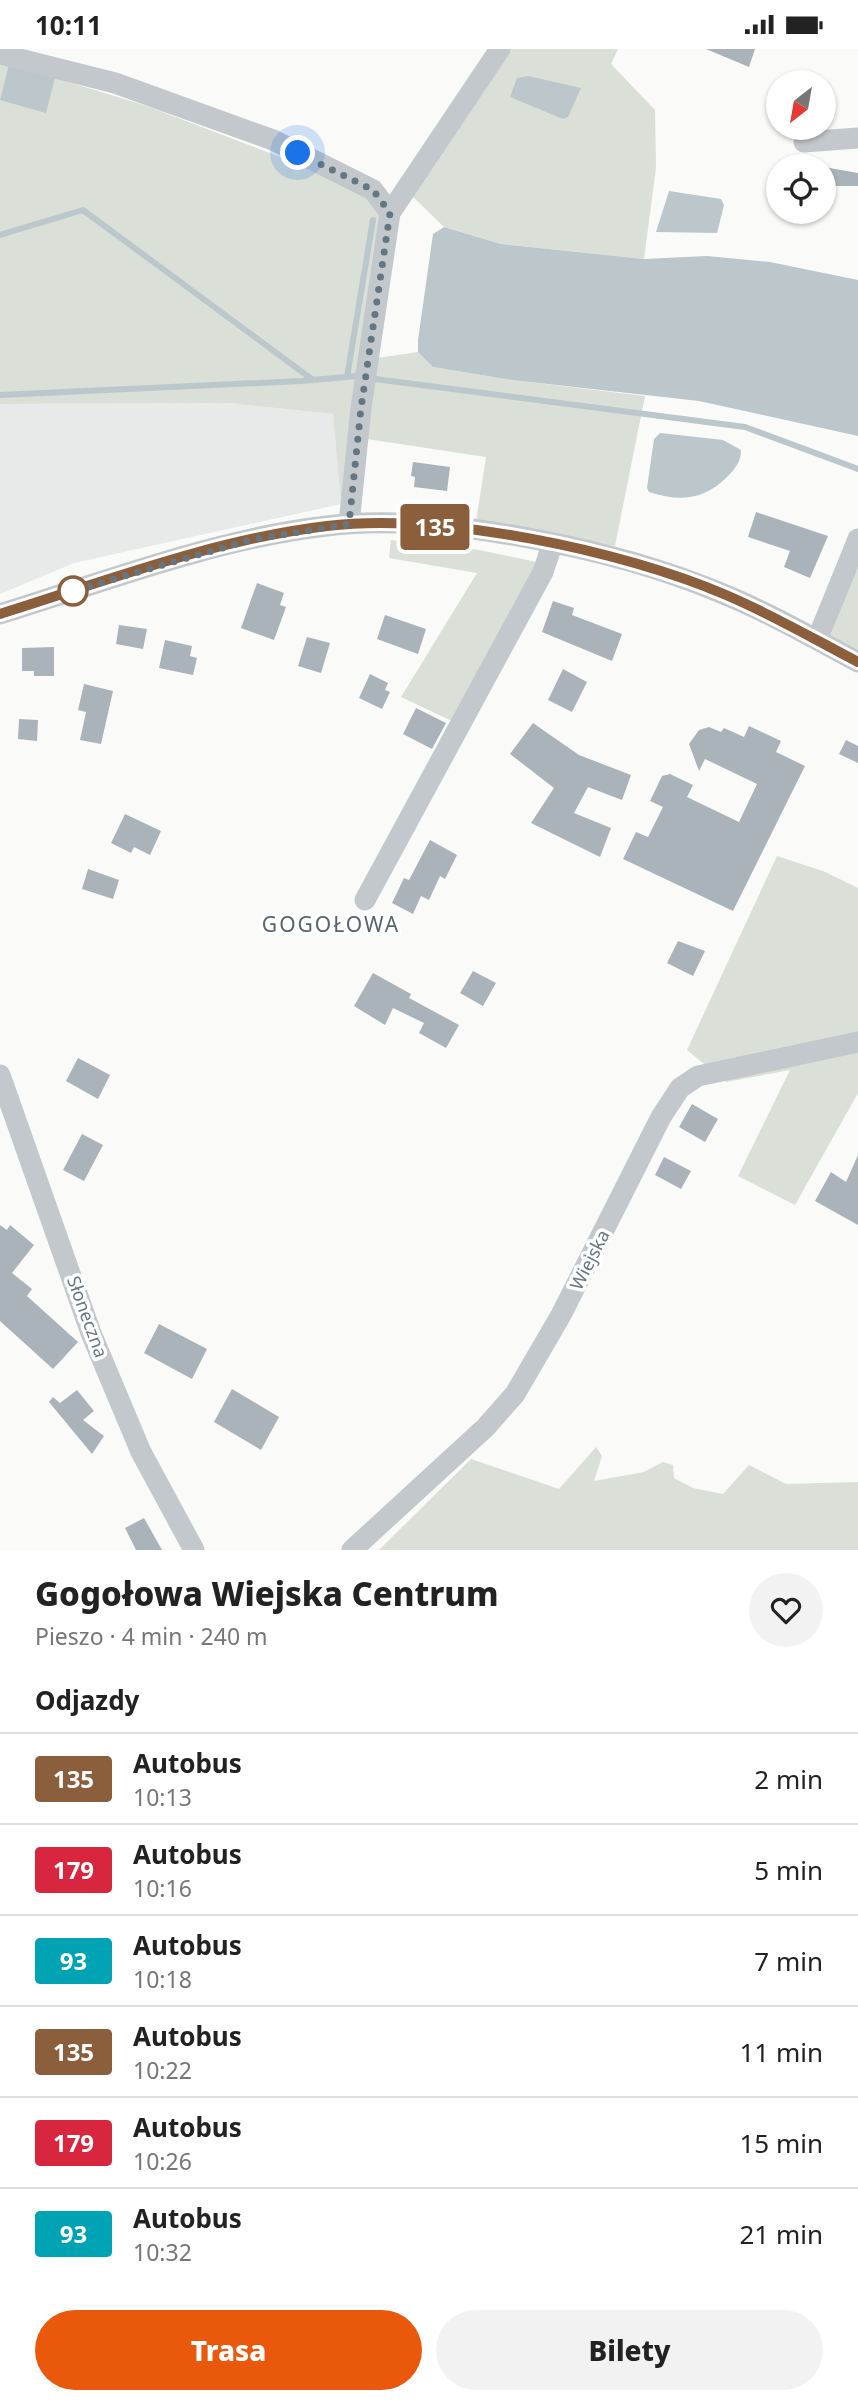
<!DOCTYPE html>
<html lang="pl">
<meta charset="utf-8">
<style>
:root{--surface:#fff;--page:#f2f2f2;--text:#222;--muted:#767676;--line:#e0e0e0;--accent:#ea580c}
body{margin:0;font-family:"Noto Sans",sans-serif;background:var(--page);color:var(--text);height:100vh;display:flex;flex-direction:column;font-size:26px;white-space:nowrap}
*{box-sizing:border-box;margin:0}
p{font-size:23px;color:var(--muted)}
.icon{flex:none;width:38px;height:38px;fill:none;stroke:currentColor;stroke-width:2;stroke-linecap:round;stroke-linejoin:round}
.map{position:relative;height:1501px;overflow:hidden}
.sheet{display:flex;flex-direction:column;background:var(--surface);flex:1}
.sheet>*{flex:none}
.badge{padding:0 14px;border-radius:5px;font-size:24px;line-height:46px}
.needle{width:46px;rotate:211deg}
.buttons{position:absolute;left:766px;top:21px;display:grid;gap:14px}
.buttons a{display:grid;place-items:center;width:70px;height:70px;border-radius:50%;background:var(--surface);box-shadow:0 2px 5px #0004;font-size:35px}
.you{position:absolute;width:35px;height:35px;margin:-18px;border:5px solid #fff;border-radius:50%;background:#1a73e8;box-shadow:0 0 0 10px #1a73e833}
.map>.badge{position:absolute;translate:-50% -50%;box-shadow:0 0 0 4px #fff}
h2{padding:0 35px;font-size:26px;line-height:63px}
.round{display:grid;place-items:center;flex:none;width:74px;height:74px;border-radius:37px;background:var(--page)}
.headline{display:flex;align-items:center;justify-content:space-between;height:119px;padding:0 35px}
h1{font-size:33px;font-weight:800;line-height:52px}
.cta{display:flex;gap:14px;margin-top:auto;padding:14px 35px}
.cta a{flex:1;height:80px;border-radius:42px;background:var(--accent);color:#fff;font-size:28px;font-weight:800;line-height:80px;text-align:center}
.cta a+a{background:var(--page);color:var(--text)}
ul{padding:0;list-style:none}
li{display:flex;align-items:center;gap:21px;height:91px;padding:0 35px;border-top:2px solid var(--line)}
li div{flex:1}
li b{display:block;font-size:26px}
li em{font-style:normal}
li .badge{min-width:77px;font-weight:700;text-align:center}
.status{display:flex;justify-content:space-between;align-items:center;height:49px;padding:0 35px;background:var(--surface);direction:ltr}
.status svg{height:19px;fill:currentColor}
.map>svg:first-child{display:block}
.built{fill:#e8e9e9}
.green{fill:#dadfd7}
.water{fill:#bbc7cb}
.lines{fill:none;stroke-linecap:round;stroke-linejoin:round}
.stream{stroke:#bbc7cb;stroke-width:6}
.building{fill:#aab3b9}
.minor{stroke:#c3c8cc;stroke-width:21}
.line-casing{stroke:#fff;stroke-width:16}
.line{stroke:#8b5e3c;stroke-width:10}
.walk{stroke:#657683;stroke-width:7;stroke-dasharray:0 12.6}
.stop-dot{fill:#fff;stroke:#8b5e3c;stroke-width:3.5}
.labels{text-anchor:middle;stroke-width:7;stroke-linejoin:round;paint-order:stroke}
.street-label{font-size:18px;fill:#657683;stroke:#fff}
.quarter-label{font-size:21px;letter-spacing:2px;fill:#57646e;stroke:#fff}
</style>
<div class="status"><b>10:11</b><svg viewBox="0 0 49 12"><path d="M0 12V9h3v3zM5 12V6h3v6zM10 12V3h3v9zM15 12V0h3v12zM26 1h20v11H26zM47 4h2v5h-2z"/></svg></div>
<div class="map">
<svg width="858" height="1501" viewBox="0 0 858 1501">
<rect width="100%" height="100%" fill="#fafaf8"/>
<path class="built" d="M 228,354 L 333,365 L 341,455 L 74,514 L 0,545 L 0,355 Z"/>
<path class="green" d="M 510,0 L 618,0 L 611,15 L 655,61 L 656,119 L 644,210 L 501,195 L 444,178 L 410,145 Z
M 0,12 L 147,57 L 309,119 L 369,150 L 380,168 L 341,455 L 333,365 L 228,354 L 0,355 Z
M 418,303 L 433,318 L 512,331 L 645,347 L 615,497 L 476,473 L 486,408 L 367,390 L 377,309 Z
M 391,491 L 479,501 L 541,514 L 452,672 L 401,648 L 477,524 L 389,509 Z
M 858,515 L 858,601 L 830,587 Z
M 777,807 L 823,822 L 858,839 L 858,1044 L 795,1156 L 738,1127 L 790,1021 L 726,1033 L 687,1001 Z
M 596,1398 L 602,1407 L 594,1432 L 644,1423 L 663,1413 L 673,1416 L 674,1429 L 693,1439 L 723,1445 L 749,1416 L 786,1435 L 858,1433 L 858,1501 L 379,1501 L 471,1410 L 559,1440 Z"/>
<path class="water" d="M 10,12 L 56,25 L 46,64 L 0,51 Z
M 528,27 L 581,39 L 568,68 L 563,70 L 510,48 L 517,29 Z
M 669,142 L 721,150 L 724,156 L 717,184 L 656,183 Z
M 444,178 L 501,195 L 644,210 L 707,207 L 770,213 L 858,231 L 858,387 L 699,352 L 512,331 L 433,318 L 418,303 L 418,291 L 433,185 Z
M 660,384 L 723,391 L 741,401 C 741,413 735,420 726,429 C 703,451 680,453 649,443 L 647,439 L 654,390 Z"/>
<g class="lines">
<path class="stream" d="M 0,186 L 83,161 L 313,331
M 347,328 L 373,171
M 375,330 L 745,378 L 858,420
M 0,346 L 301,332 L 357,327"/>
</g>
<path class="building" d="M 706,0 L 755,0 L 749,18 Z
M 824,118 L 858,124 L 858,137 L 824,137 Z
M 413,413 L 450,418 L 447,442 L 414,438 L 415,428 L 411,427 Z
M 756,463 L 828,487 L 810,529 L 784,518 L 790,502 L 748,488 Z
M 257,534 L 284,544 L 280,556 L 286,558 L 274,591 L 241,579 Z
M 553,552 L 574,559 L 572,566 L 622,585 L 612,612 L 542,583 Z
M 385,566 L 426,580 L 418,605 L 377,590 Z
M 119,576 L 147,580 L 143,600 L 116,595 Z
M 307,588 L 330,594 L 321,624 L 298,617 Z
M 165,591 L 192,597 L 190,607 L 197,609 L 193,626 L 159,619 Z
M 54,598 L 54,627 L 34,627 L 34,622 L 22,622 L 22,599 Z
M 563,620 L 587,633 L 572,663 L 548,651 Z
M 370,625 L 388,634 L 385,641 L 390,643 L 382,660 L 359,649 Z
M 84,635 L 113,642 L 101,695 L 80,691 L 86,663 L 78,661 Z
M 416,659 L 446,674 L 432,700 L 403,685 Z
M 19,670 L 38,671 L 37,692 L 18,690 Z
M 533,674 L 579,706 L 631,726 L 622,751 L 588,738 L 574,764 L 611,779 L 600,808 L 531,774 L 554,739 L 510,705 Z
M 749,677 L 781,692 L 776,703 L 805,717 L 733,862 L 623,810 L 636,783 L 648,788 L 663,758 L 650,752 L 662,727 L 670,725 L 693,736 L 687,748 L 739,773 L 757,735 L 705,710 L 699,722 L 689,695 L 699,681 L 709,678 L 721,683 L 724,679 L 744,688 Z
M 846,691 L 858,697 L 858,714 L 839,705 Z
M 125,765 L 161,782 L 150,806 L 134,798 L 131,804 L 111,794 Z
M 430,791 L 457,806 L 445,830 L 440,827 L 429,851 L 421,847 L 413,865 L 392,854 L 404,829 L 409,831 Z
M 88,820 L 119,831 L 113,850 L 82,840 Z
M 678,892 L 705,902 L 693,927 L 667,914 Z
M 473,922 L 496,934 L 483,957 L 460,944 Z
M 373,924 L 411,945 L 409,949 L 459,976 L 446,999 L 419,984 L 424,974 L 393,959 L 385,976 L 354,957 Z
M 78,1009 L 110,1026 L 98,1050 L 66,1032 Z
M 692,1055 L 718,1070 L 705,1093 L 679,1078 Z
M 82,1085 L 103,1096 L 84,1132 L 63,1121 Z
M 858,1106 L 858,1176 L 815,1152 L 831,1123 L 846,1133 Z
M 664,1108 L 691,1122 L 681,1140 L 655,1126 Z
M 0,1176 L 7,1181 L 10,1176 L 34,1196 L 12,1224 L 32,1240 L 27,1247 L 78,1293 L 53,1320 L 0,1272 Z
M 159,1275 L 207,1300 L 192,1330 L 144,1304 Z
M 232,1340 L 279,1368 L 261,1401 L 214,1373 Z
M 77,1341 L 94,1362 L 83,1371 L 104,1387 L 92,1405 L 49,1353 L 53,1348 L 60,1354 Z
M 144,1469 L 162,1501 L 136,1501 L 125,1479 Z"/>
<g class="lines">
<path class="minor" d="M 0,5 L 115,34 L 273,91 L 373,141 L 390,164 L 361,359 L 349,475
M 804,93 L 858,89
M 390,164 L 500,0
M 0,565 C 103,533 219,489 327,477 C 440,463 616,500 721,544 C 768,563 813,589 858,613
M 817,591 L 858,490
M 365,851 L 543,523 L 552,496
M 0,1026 L 91,1284 L 141,1403 L 194,1501
M 352,1501 L 486,1378 L 515,1345 L 561,1266 L 661,1068 L 680,1039 L 698,1027 L 858,993"/>
</g>
<g class="lines">
<g class="line-casing">
<path id="line" d="M 0,565 C 106,532 216,490 327,477 C 439,463 622,501 726,546 C 771,565 814,590 858,613"/>
</g>
<use href="#line" class="line"/>
<path class="walk" d="M 73,542 L 69,543 L 250,491 L 349,475 L 361,359 L 390,164 L 373,141 L 298,104"/>
</g>
<circle class="stop-dot" cx="73" cy="542" r="14"/>
<g class="labels">
<g class="street-label">
<text transform="translate(590 1211) rotate(-63)" y="6">Wiejska</text>
<text transform="translate(87 1268) rotate(70)" y="6">Słoneczna</text>
</g>
<g class="quarter-label">
<text x="331" y="883">GOGOŁOWA</text>
</g>
</g>
</svg>
<div class="buttons">
<a><svg class="needle" viewBox="-14 -14 28 28"><path d="M0-13l5 13h-10z" fill="#e53935"/><path d="M0 13l5-13h-10z" fill="#767676"/></svg></a>
<a><svg class="icon" aria-label="locate" viewBox="0 0 24 24"><circle cx="12" cy="12" r="6"/><path d="M12 2v4M12 18v4M2 12h4M18 12h4"/></svg></a>
</div>
<div class="you" style="left:298px;top:104px"></div>
<b class="badge" style="left:435px;top:478px;background:#8b5e3c;color:#fff">135</b>
</div>
<section class="sheet">
<div class="headline"><div><h1>Gogołowa Wiejska Centrum</h1><p>Pieszo · 4 min · 240 m</p></div><a class="round"><svg class="icon" aria-label="heart" viewBox="0 0 24 24"><path d="M12 20l-8-8c-3-5 5-10 8-4 3-6 11-1 8 4z"/></svg></a></div>
<h2>Odjazdy</h2>
<ul>
<li><span class="badge" style="background:#8b5e3c;color:#fff">135</span><div><b>Autobus</b><p>10:13</p></div><em>2 min</em></li>
<li><span class="badge" style="background:#d7263d;color:#fff">179</span><div><b>Autobus</b><p>10:16</p></div><em>5 min</em></li>
<li><span class="badge" style="background:#00a3b4;color:#fff">93</span><div><b>Autobus</b><p>10:18</p></div><em>7 min</em></li>
<li><span class="badge" style="background:#8b5e3c;color:#fff">135</span><div><b>Autobus</b><p>10:22</p></div><em>11 min</em></li>
<li><span class="badge" style="background:#d7263d;color:#fff">179</span><div><b>Autobus</b><p>10:26</p></div><em>15 min</em></li>
<li><span class="badge" style="background:#00a3b4;color:#fff">93</span><div><b>Autobus</b><p>10:32</p></div><em>21 min</em></li>
</ul>
<div class="cta"><a>Trasa</a><a>Bilety</a></div>
</section>
